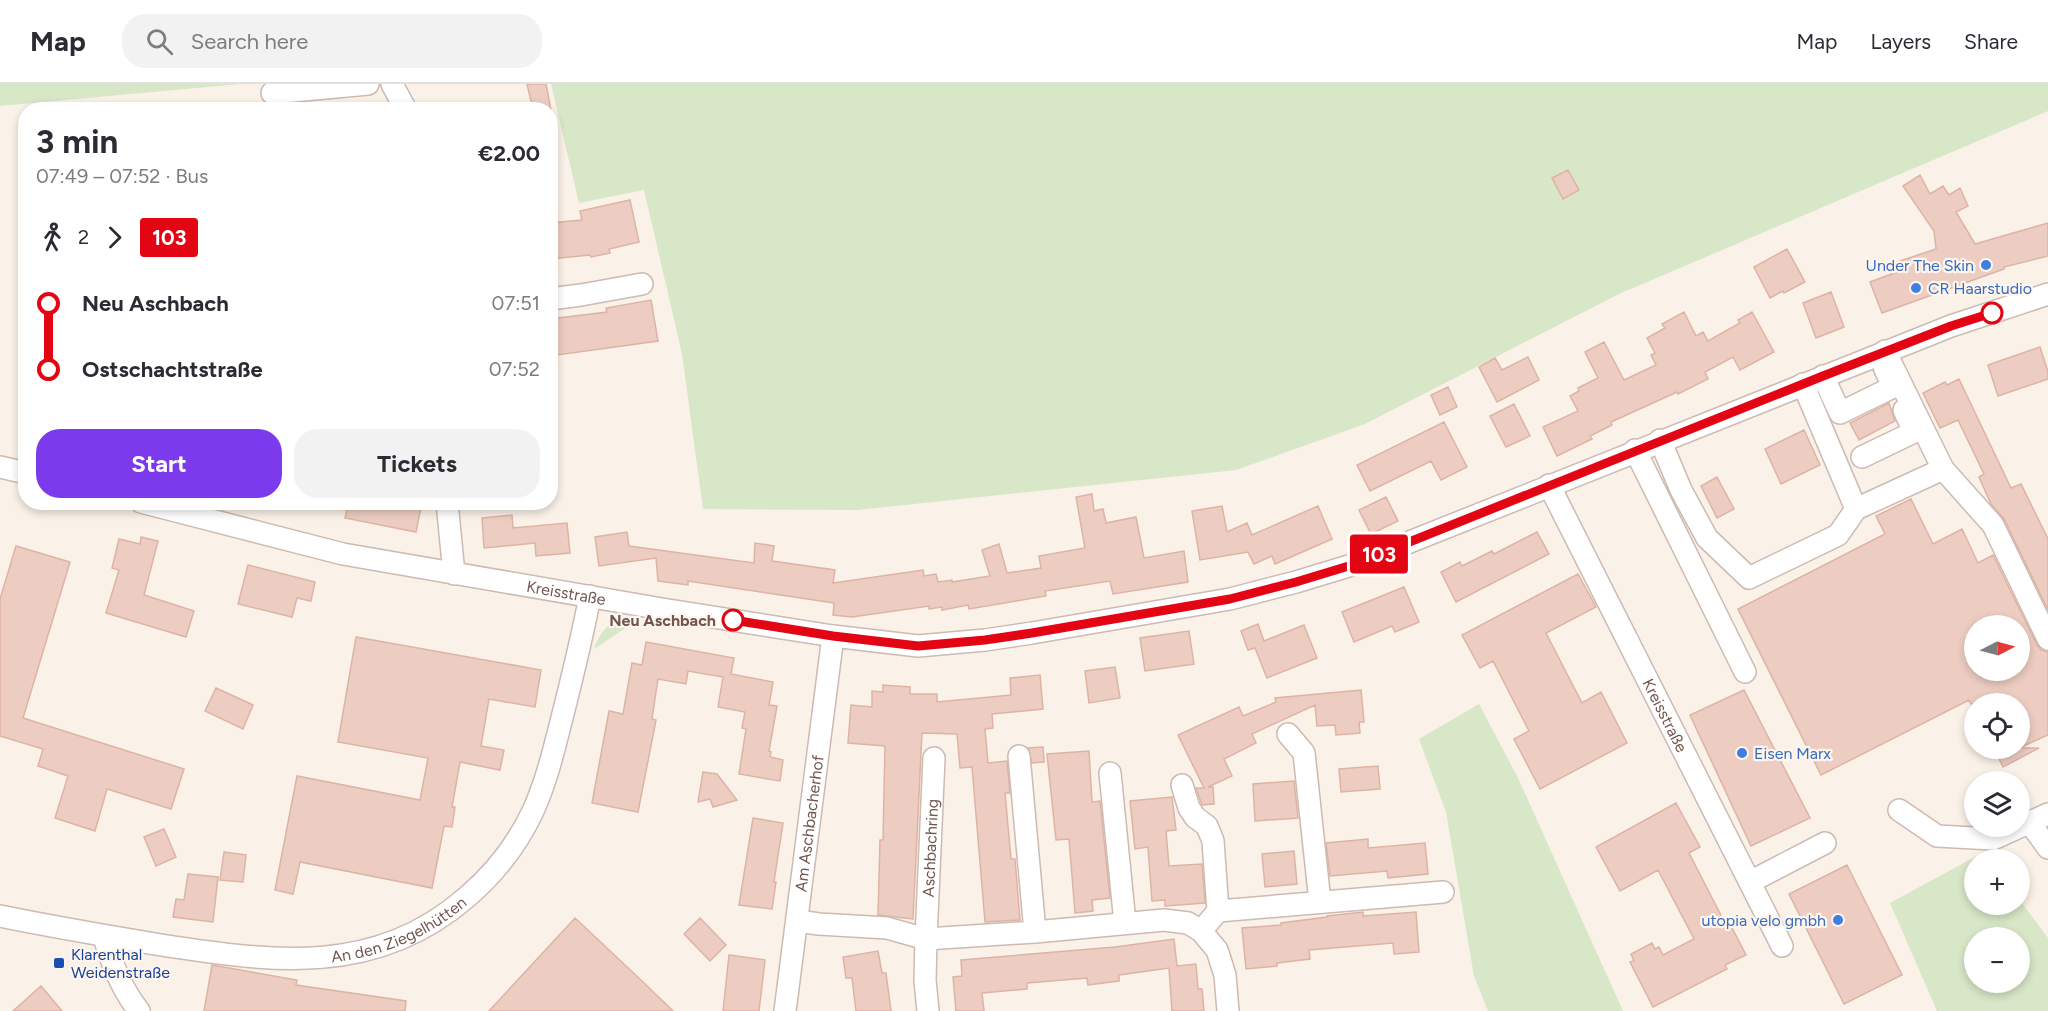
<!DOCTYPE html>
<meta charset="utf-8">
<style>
:root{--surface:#fff;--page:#f2f2f3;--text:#2b2b33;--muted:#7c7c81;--line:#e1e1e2;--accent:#7c3aed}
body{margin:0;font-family:Figtree,sans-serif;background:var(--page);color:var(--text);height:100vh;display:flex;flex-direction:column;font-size:22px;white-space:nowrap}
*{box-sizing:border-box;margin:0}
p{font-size:20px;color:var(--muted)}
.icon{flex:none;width:33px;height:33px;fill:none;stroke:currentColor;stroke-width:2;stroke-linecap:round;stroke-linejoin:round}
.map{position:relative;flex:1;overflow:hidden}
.drawer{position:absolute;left:18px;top:18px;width:540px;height:408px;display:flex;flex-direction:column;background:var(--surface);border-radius:24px;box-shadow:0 3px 9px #0003}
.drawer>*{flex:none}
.badge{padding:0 12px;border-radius:4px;font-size:21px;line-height:39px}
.needle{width:39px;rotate:84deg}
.controls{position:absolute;left:1964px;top:531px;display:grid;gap:12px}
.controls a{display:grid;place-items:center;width:66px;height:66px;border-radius:50%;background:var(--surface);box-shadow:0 3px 9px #0003;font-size:30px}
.map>.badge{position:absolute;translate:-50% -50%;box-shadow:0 0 0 3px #fff}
.legs{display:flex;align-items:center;gap:9px;height:66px;padding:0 18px;font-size:20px}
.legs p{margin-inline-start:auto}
.headline{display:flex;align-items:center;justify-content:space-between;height:102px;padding:0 18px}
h1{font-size:33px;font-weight:700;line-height:45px}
.primary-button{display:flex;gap:12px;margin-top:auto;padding:12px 18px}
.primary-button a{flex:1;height:69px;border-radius:24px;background:var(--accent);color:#fff;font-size:24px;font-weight:700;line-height:69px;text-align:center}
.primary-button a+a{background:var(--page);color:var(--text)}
ul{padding:0 18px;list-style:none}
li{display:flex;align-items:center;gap:21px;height:66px;font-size:22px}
li i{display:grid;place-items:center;width:9px;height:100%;margin:0 8px;background:currentColor}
li i::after{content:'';width:15px;height:15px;margin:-8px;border:4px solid;border-radius:50%;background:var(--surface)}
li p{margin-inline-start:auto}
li:first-child i{background:linear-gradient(#0000 50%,currentColor 0)}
li:last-child i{background:linear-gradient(currentColor 50%,#0000 0)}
header{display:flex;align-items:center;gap:36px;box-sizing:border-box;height:84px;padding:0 30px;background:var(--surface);border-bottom:2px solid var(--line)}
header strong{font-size:28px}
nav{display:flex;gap:33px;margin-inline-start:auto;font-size:21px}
.search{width:420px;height:54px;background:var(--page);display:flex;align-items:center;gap:15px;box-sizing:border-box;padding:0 21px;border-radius:24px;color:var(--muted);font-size:22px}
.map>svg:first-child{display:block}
.green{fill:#d8e7c7;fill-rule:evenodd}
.building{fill:#edcdc2;stroke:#deb3a4;stroke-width:1.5;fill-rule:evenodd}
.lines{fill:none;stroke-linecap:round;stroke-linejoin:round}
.minor-casing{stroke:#cdbab2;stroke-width:24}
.minor{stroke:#fff;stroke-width:21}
.line-1-casing{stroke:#fff;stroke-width:14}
.line-1{stroke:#e30513;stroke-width:9}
.shop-dot{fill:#3f7fe0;stroke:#fdf5ee;stroke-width:2}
.stop-1-dot{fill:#fff;stroke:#e30513;stroke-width:3}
.transit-dot{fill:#1a4fb4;stroke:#fdf5ee;stroke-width:2}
.labels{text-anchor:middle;stroke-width:4.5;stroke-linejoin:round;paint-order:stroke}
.shop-label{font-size:16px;fill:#366cbe;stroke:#fdf5ee;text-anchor:end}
.street-label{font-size:16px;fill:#72564e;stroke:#fdf5ee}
.stop-label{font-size:16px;font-weight:bold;fill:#72564e;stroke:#fdf5ee;text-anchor:end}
.transit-label{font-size:16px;fill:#164399;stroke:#fdf5ee;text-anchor:start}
</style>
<header>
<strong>Map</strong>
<div class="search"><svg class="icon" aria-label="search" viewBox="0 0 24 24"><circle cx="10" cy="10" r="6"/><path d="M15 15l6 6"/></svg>Search here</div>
<nav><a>Map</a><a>Layers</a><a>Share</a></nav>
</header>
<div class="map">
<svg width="2048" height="927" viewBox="0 0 2048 927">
<rect width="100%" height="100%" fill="#faf1e8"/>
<path class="green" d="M 0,0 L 240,0 L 0,22 Z
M 551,0 L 2048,0 L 2048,27 L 1619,210 L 1365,340 L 1236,386 L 857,426 L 703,425 L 682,270 L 644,106 L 579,119 Z
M 623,535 L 636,537 L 594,565 C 600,549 606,540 623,535 Z
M 1479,620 L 1518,694 L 1623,927 L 1488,927 L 1474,892 L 1446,728 L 1419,655 Z
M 1984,768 L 1989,775 L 1974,776 L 1974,820 L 2019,820 L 2019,815 L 2048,854 L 2048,927 L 1937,927 L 1890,819 ZM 1974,854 L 2019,854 L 2019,898 L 1974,898 Z"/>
<path class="building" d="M 527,0 L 546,0 L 551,26 L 533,26 Z
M 1568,86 L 1579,106 L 1563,115 L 1552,94 Z
M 1920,91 L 1930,110 L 1943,102 L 1949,111 L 1960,104 L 1968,122 L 1956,128 L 1975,160 L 2048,139 L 2048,172 L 2004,183 L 2004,185 L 1882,229 L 1870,198 L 1897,188 L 1894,179 L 1936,165 L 1934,147 L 1903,102 Z
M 630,116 L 639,158 L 609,165 L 610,169 L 591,173 L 590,171 L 550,175 L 550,139 L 582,136 L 580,127 Z
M 1787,165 L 1805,198 L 1784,209 L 1783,207 L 1770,214 L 1754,183 Z
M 1831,208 L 1844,243 L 1816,254 L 1803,219 Z
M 651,216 L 658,257 L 550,272 L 550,235 L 607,228 L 606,224 Z
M 1684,228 L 1696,252 L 1703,248 L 1708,257 L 1740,239 L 1738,236 L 1752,228 L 1774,268 L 1740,286 L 1733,273 L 1705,288 L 1708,295 L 1678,310 L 1677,308 L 1611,338 L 1612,341 L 1590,352 L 1592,355 L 1557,372 L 1543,343 L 1578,327 L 1570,312 L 1579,307 L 1578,304 L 1598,294 L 1585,268 L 1604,258 L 1624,296 L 1656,281 L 1651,271 L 1655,269 L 1647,254 L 1665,244 L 1662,240 Z
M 2040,263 L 2048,288 L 2048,295 L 1998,312 L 1988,281 Z
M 1528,273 L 1539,296 L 1497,318 L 1479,283 L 1495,274 L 1502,286 Z
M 1959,295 L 2011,404 L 2021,400 L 2048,455 L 2048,526 L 2004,435 L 1991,420 L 1979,393 L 1984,390 L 1958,336 L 1940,344 L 1923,309 L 1945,298 L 1947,301 Z
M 1448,303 L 1457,323 L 1440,331 L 1431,311 Z
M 1889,319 L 1895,337 L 1859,356 L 1850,339 Z
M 1514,320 L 1530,352 L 1506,363 L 1490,332 Z
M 1444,338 L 1467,383 L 1441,396 L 1431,377 L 1370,407 L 1357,381 Z
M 1804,346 L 1820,381 L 1781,400 L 1765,365 Z
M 1717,393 L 1734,425 L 1717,434 L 1701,402 Z
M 1092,410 L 1094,427 L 1103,425 L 1106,439 L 1136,433 L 1144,474 L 1184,467 L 1188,498 L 1113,510 L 1110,497 L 1045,507 L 1046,512 L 969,525 L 968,521 L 942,526 L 942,523 L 929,525 L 929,522 L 852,533 L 833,531 L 834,519 L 688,497 L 688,501 L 658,497 L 656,474 L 599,482 L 595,453 L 627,448 L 629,462 L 754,479 L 755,459 L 774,462 L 772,477 L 835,486 L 833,499 L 923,486 L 924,492 L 936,490 L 938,498 L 952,496 L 952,498 L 990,492 L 982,466 L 999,460 L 1007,489 L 1041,484 L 1039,472 L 1085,464 L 1076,413 Z
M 1386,413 L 1398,437 L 1371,450 L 1359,426 Z
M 1911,415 L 1933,460 L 1962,445 L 1978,479 L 1993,471 L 2037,561 L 2041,566 L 2048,568 L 2048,651 L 2019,664 L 2039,664 L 2003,683 L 1994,664 L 2019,664 L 2019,620 L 1971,620 L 1969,616 L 1821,691 L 1738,525 L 1885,450 L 1876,432 ZM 1974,542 L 2019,542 L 2019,586 L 1974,586 Z
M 349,418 L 422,418 L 416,448 L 345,434 Z
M 1222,422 L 1227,448 L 1247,439 L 1252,451 L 1318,422 L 1332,455 L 1275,480 L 1272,472 L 1254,480 L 1248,468 L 1200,476 L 1192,427 Z
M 512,431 L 513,444 L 567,439 L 570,469 L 536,472 L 535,459 L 484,464 L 482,434 Z
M 1537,448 L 1549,470 L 1456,518 L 1441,488 L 1460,478 L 1462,482 L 1492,467 L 1494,470 Z
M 141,453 L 158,457 L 144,511 L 194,527 L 186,553 L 106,529 L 119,486 L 112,484 L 119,455 L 140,460 Z
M 16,462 L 70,478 L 23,634 L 184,685 L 171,725 L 107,705 L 95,747 L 55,734 L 68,692 L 38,682 L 43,665 L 0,652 L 0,515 Z
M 248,481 L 315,498 L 311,517 L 297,514 L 292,533 L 238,520 Z
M 1578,490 L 1596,523 L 1546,549 L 1582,619 L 1601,608 L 1627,659 L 1540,705 L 1514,655 L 1529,647 L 1493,577 L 1480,584 L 1462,551 Z
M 1404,503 L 1419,538 L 1395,548 L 1392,542 L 1354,558 L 1342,528 Z
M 1258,540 L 1264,557 L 1304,541 L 1317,574 L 1267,594 L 1255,564 L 1248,566 L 1241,547 Z
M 1189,547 L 1194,580 L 1145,587 L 1140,554 Z
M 356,553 L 541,586 L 535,623 L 489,615 L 481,662 L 504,666 L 500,686 L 460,678 L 452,723 L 455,723 L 452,743 L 444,742 L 432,804 L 300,778 L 293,810 L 275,806 L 297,692 L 420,716 L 428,674 L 338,658 Z
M 646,558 L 734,574 L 731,590 L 773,598 L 769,621 L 777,622 L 769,667 L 771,668 L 770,673 L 783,676 L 780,697 L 739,690 L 746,645 L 742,644 L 745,628 L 718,623 L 723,593 L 688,587 L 686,600 L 658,595 L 652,635 L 656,636 L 638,728 L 592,719 L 609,627 L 623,630 L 632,579 L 642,581 Z
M 1115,583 L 1120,614 L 1089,619 L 1085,587 Z
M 1040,591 L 1043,625 L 992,630 L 993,644 L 985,645 L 988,679 L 1007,677 L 1010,709 L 1005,709 L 1011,775 L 1015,775 L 1020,836 L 985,838 L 972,683 L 960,684 L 957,650 L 922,649 L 913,835 L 878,831 L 880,756 L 883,756 L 885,662 L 848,659 L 851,621 L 872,623 L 872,607 L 883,608 L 883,601 L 910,603 L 910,610 L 937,610 L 937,618 L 1011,611 L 1010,594 Z
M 216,604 L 253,621 L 243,645 L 205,627 Z
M 1361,606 L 1364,638 L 1359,638 L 1360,649 L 1336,651 L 1335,641 L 1317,642 L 1315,621 L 1252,650 L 1256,659 L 1224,675 L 1232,692 L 1208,703 L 1213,703 L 1214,720 L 1202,721 L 1196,704 L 1204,704 L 1178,651 L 1239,623 L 1243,632 L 1276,618 L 1275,614 Z
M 1744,606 L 1810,734 L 1751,762 L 1690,631 Z
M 1043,663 L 1044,678 L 1032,679 L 1028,664 Z
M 1089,667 L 1092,718 L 1100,717 L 1110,814 L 1092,816 L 1093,827 L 1075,829 L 1069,755 L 1056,756 L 1047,670 Z
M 1378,682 L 1380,705 L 1341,708 L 1339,685 Z
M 703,688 L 717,690 L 737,716 L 713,723 L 710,715 L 698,718 Z
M 1294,697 L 1298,734 L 1255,737 L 1253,700 Z
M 1172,713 L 1176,746 L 1166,747 L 1169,782 L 1202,780 L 1205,819 L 1165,822 L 1165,816 L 1152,817 L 1148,763 L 1135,765 L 1130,717 Z
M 1676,719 L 1700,763 L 1689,769 L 1725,839 L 1729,838 L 1746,871 L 1725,881 L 1727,885 L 1653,923 L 1630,878 L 1634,877 L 1631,870 L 1652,859 L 1655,865 L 1659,863 L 1663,871 L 1694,855 L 1658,786 L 1620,807 L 1596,763 Z
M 753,734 L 783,739 L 774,798 L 776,798 L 772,825 L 739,821 Z
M 164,745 L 176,773 L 156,782 L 144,753 Z
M 1368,755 L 1368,764 L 1425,759 L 1428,790 L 1388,794 L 1387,787 L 1330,792 L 1326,759 Z
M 1294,767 L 1297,800 L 1265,803 L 1262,770 Z
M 224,768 L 246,771 L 243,798 L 220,796 Z
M 1847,781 L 1902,891 L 1844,920 L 1789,810 Z
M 188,790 L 218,793 L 213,838 L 173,833 L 176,815 L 184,816 Z
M 1363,828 L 1363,832 L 1416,828 L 1419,868 L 1394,870 L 1393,859 L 1309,866 L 1310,875 L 1277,879 L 1277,882 L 1246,885 L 1242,844 L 1281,841 L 1281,839 L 1327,833 L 1327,832 Z
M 575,834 L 643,898 L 673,927 L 489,927 Z
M 700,834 L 726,861 L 710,877 L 684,850 Z
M 1174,855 L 1177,882 L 1196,880 L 1198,905 L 1202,905 L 1204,927 L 1172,927 L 1169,884 L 1119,891 L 1119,897 L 1088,901 L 1087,894 L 1027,899 L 1027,905 L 982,909 L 984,927 L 956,927 L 953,893 L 962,892 L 961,876 L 1115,863 Z
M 878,867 L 882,889 L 886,889 L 891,927 L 856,927 L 852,894 L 846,894 L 843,873 Z
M 729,871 L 765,876 L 759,927 L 723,927 Z
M 212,881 L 297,896 L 296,901 L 406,917 L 405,927 L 204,927 Z
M 41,902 L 62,927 L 13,927 Z"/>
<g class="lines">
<g class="minor-casing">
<g id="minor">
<path d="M 392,0 L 406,26"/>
<path d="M 272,9 L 368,0"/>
<path d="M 550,215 L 581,211 L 642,200"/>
<path d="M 1885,267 L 1943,385 L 1993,441 L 2048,555"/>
<path d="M 1823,292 L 1840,329 L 1893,303 L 1884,283"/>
<path d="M 1660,356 L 1681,406 L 1707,454 L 1749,494 L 1838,451 L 1856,425 L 1803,300"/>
<path d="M 1635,366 L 1745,588"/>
<path d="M 1862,373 L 1914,348 L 1904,326"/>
<path d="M 0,383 L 26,389"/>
<path id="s1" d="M 1549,401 L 1782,862"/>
<path id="s2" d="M 141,418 L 343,470 L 662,525 L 833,552 L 918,562 L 985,556 L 1032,549 L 1230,515 L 1296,498 L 1352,481 L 1951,242 L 2048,210"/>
<path d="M 447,418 L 454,490"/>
<path d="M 1856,425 L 1943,385"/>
<path d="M 1288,650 L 1304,669 L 1320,818"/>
<path d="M 1019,672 L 1035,848"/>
<path d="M 1110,689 L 1125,839"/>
<path d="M 1182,701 L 1189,724 L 1195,733 L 1207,742 L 1213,757 L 1218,827"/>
<path d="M 1899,726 L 1937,752 L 1993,755 L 2048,730"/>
<path d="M 2030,739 L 2048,764"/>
<path d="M 1750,798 L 1825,759"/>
<path id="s3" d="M 0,832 C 53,843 107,852 161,861 C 273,878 375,893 467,813 C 495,789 518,759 533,727 C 548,694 556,657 565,622 C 574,586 583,549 590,512"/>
<path id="s4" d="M 797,837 L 819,840 L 887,844 L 926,855 L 934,674"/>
<path d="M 1201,847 L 1218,827 L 1443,808"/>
<path d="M 104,852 C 111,879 121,904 139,927"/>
<path id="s5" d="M 785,927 L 833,552"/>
<path d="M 928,927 L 925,896 L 926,855 L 1035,848 L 1164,836 L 1188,839 L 1201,847 L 1217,866 L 1225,891 L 1228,927"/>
</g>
</g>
<use href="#minor" class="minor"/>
</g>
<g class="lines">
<g class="line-1-casing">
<path id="line-1" d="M 733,536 L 833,552 L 918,562 L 985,556 L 1032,549 L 1230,515 L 1296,498 L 1352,481 L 1823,292 L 1951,242 L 1992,229"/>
</g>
<use href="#line-1" class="line-1"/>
</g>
<g class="shop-dot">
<circle cx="1986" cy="181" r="6"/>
<circle cx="1916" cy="204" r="6"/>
<circle cx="1742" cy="669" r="6"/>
<circle cx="1838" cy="836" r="6"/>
</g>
<g class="stop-1-dot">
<circle cx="1992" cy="229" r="10"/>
<circle cx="733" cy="536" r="10"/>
</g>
<rect class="transit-dot" x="53" y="873" width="12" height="12" rx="3"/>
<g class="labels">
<g class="shop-label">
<text x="1974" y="187">Under The Skin</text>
<text x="1928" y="210" text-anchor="start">CR Haarstudio</text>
<text x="1754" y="675" text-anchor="start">Eisen Marx</text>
<text x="1826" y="842">utopia velo gmbh</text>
</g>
<g class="street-label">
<text dy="6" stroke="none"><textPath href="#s2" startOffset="435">Kreisstraße</textPath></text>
<text dy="6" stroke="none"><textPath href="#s1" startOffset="258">Kreisstraße</textPath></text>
<text dy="6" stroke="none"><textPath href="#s5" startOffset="189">Am Aschbacherhof</textPath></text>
<text dy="6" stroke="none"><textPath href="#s4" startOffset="222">Aschbachring</textPath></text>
<text dy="6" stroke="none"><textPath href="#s3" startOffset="408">An den Ziegelhütten</textPath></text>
</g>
<g class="stop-label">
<text x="716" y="542">Neu Aschbach</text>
</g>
<g class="transit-label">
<text x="71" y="876">Klarenthal<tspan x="71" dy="18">Weidenstraße</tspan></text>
</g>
</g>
</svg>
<div class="controls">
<a><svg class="needle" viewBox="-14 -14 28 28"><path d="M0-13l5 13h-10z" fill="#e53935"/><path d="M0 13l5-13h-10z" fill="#7c7c81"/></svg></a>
<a><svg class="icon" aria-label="locate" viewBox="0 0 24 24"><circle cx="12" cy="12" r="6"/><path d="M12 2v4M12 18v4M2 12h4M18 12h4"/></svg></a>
<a><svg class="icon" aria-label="layers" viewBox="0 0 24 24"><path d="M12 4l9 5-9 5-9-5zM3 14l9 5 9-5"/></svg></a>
<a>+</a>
<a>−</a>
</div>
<b class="badge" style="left:1379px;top:470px;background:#e30513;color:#fff">103</b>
<section class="drawer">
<div class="headline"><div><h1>3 min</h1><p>07:49 – 07:52 · Bus</p></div><b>€2.00</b></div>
<div class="legs"><svg class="icon" aria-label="walk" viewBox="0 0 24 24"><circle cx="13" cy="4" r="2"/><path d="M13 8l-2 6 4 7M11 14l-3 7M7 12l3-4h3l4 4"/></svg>2<svg class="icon" aria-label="forward" viewBox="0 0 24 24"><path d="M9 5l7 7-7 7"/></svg><b class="badge" style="background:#e30513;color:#fff">103</b></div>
<ul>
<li><i style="color:#e30513"></i><b>Neu Aschbach</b><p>07:51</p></li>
<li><i style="color:#e30513"></i><b>Ostschachtstraße</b><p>07:52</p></li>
</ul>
<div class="primary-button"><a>Start</a><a>Tickets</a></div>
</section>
</div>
